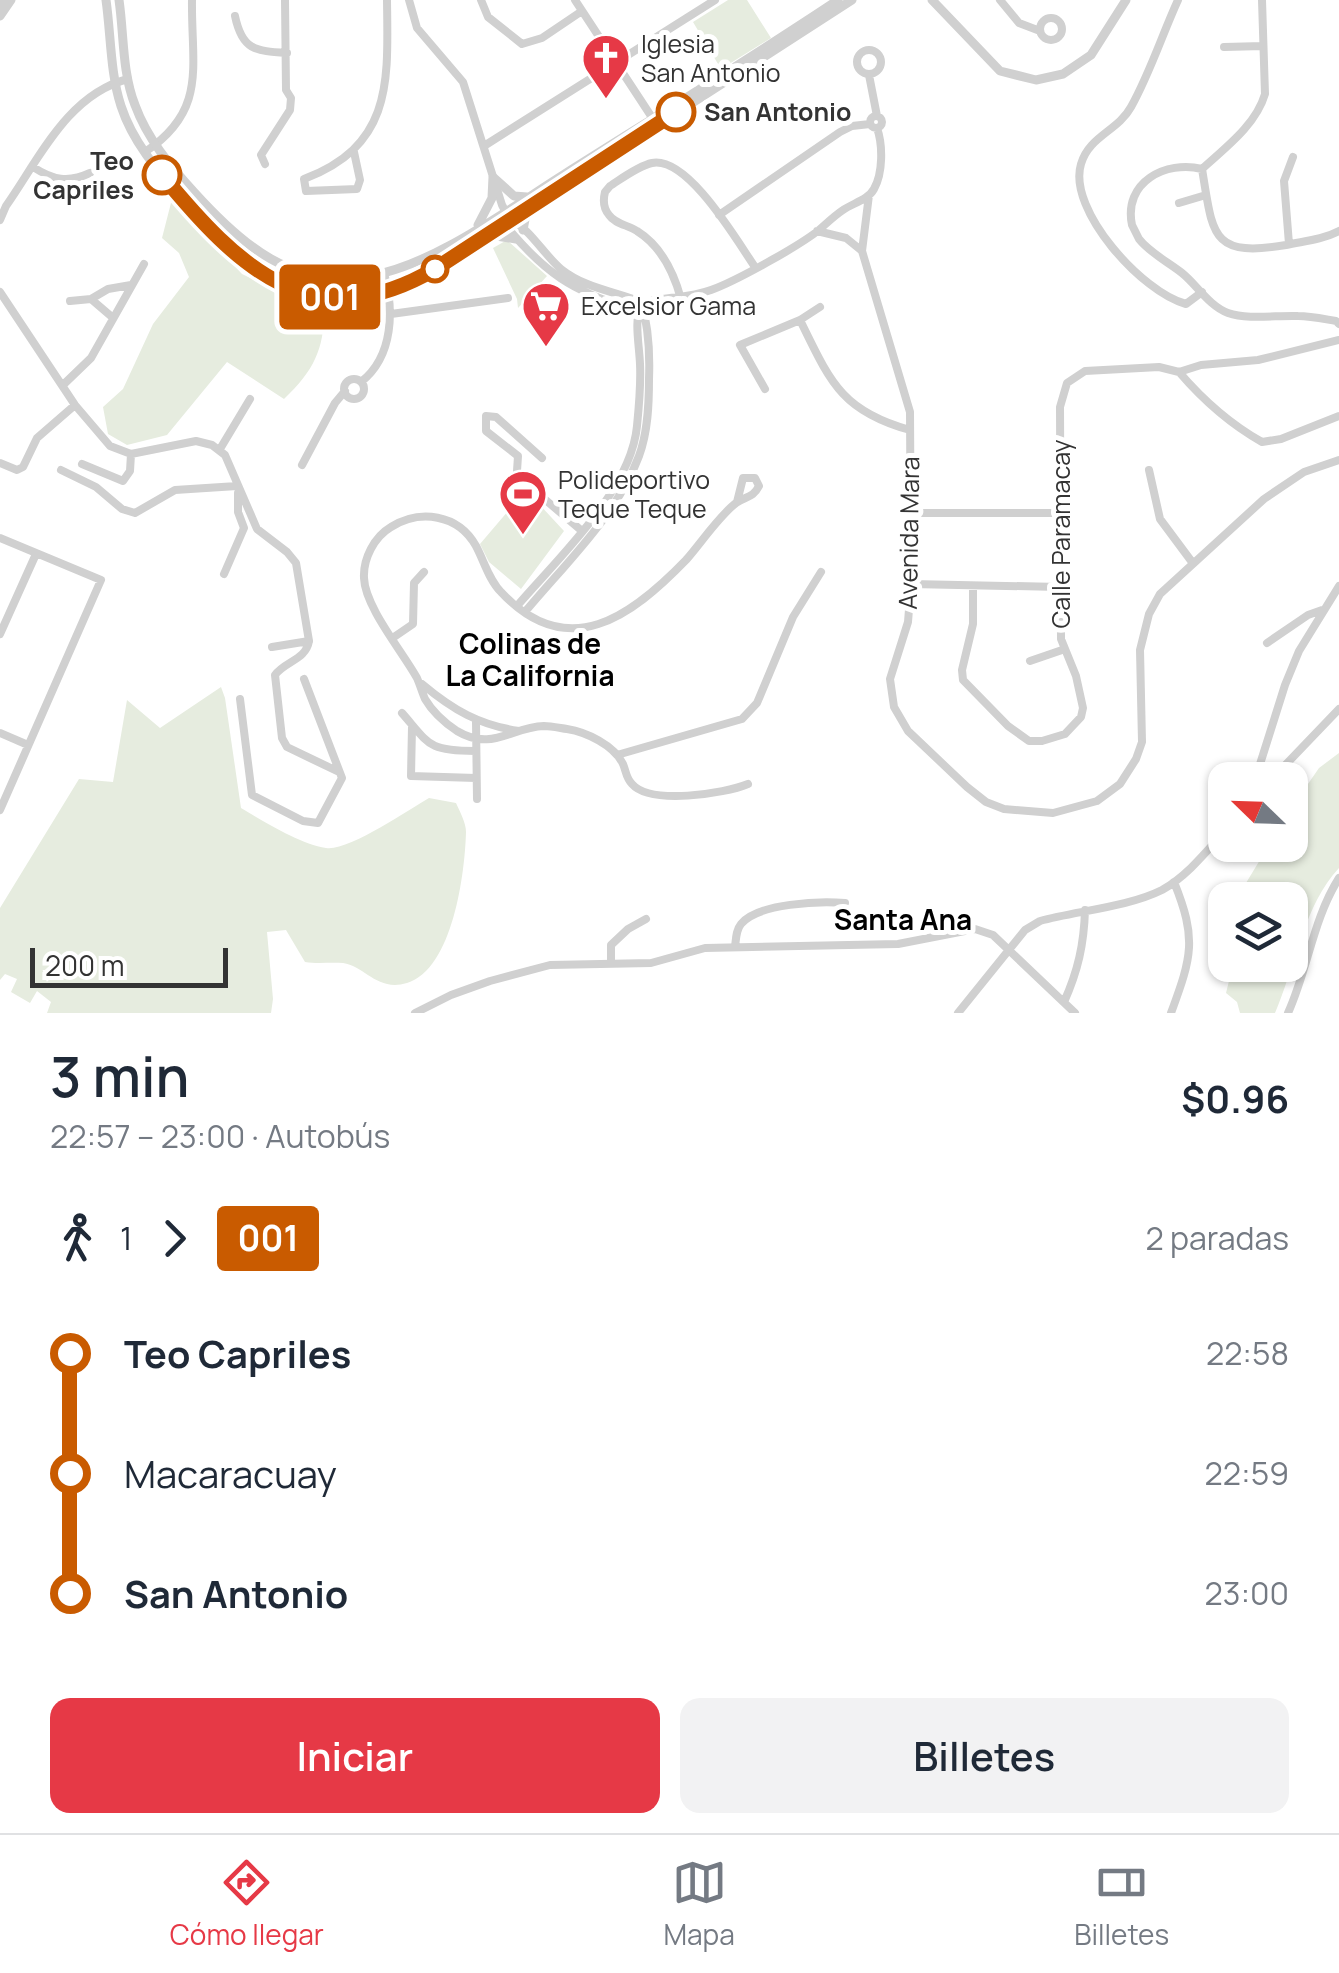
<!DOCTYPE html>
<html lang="es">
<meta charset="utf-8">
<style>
:root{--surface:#fff;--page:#f2f2f3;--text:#1f2937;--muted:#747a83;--line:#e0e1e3;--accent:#e63946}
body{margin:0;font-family:Manrope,sans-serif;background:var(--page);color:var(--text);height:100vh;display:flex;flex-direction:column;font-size:38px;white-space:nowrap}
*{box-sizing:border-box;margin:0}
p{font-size:32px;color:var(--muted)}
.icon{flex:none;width:55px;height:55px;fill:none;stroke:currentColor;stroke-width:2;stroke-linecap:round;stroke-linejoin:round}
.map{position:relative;height:1013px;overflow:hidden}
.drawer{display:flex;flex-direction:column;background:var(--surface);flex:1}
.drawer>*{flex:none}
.badge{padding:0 20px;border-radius:8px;font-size:35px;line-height:65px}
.needle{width:65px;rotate:293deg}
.controls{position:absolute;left:1208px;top:762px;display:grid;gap:20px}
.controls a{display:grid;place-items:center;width:100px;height:100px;border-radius:20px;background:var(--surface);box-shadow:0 2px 8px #0004;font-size:50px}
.scale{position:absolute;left:30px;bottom:25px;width:198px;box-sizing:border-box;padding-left:10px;border:5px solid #333;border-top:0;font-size:28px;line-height:35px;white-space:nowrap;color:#333;-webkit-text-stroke:8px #fff;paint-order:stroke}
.map>.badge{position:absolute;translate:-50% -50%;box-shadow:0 0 0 5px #fff}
.legs{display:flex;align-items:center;gap:15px;height:110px;padding:0 50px;font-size:32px}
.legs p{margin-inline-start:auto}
.summary{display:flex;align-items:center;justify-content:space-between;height:170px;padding:0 50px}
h1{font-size:55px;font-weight:600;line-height:75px}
.primary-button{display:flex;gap:20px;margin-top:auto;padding:20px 50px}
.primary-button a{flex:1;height:115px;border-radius:20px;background:var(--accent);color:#fff;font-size:40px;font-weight:600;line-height:115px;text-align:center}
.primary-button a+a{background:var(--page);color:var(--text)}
ul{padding:0 50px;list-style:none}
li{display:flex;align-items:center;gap:35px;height:120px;font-size:38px}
li i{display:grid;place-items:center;width:15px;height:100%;margin:0 12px;background:currentColor}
li i::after{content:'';width:25px;height:25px;margin:-12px;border:8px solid;border-radius:50%;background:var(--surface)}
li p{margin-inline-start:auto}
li:first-child i{background:linear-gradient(#0000 50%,currentColor 0)}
li:last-child i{background:linear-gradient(currentColor 50%,#0000 0)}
.dock{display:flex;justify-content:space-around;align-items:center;height:140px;border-top:2px solid var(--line);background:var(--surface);font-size:28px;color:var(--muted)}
.dock a{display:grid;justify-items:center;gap:5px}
.dock .current{color:var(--accent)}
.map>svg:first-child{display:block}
.green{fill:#e6ecdf}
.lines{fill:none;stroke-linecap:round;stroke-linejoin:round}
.minor{stroke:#d0d0d0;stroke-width:8}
.tertiary{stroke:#d0d0d0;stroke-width:9}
.line-1-casing{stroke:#fff;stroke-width:22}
.line-1{stroke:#c95b00;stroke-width:15}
.stop-1-dot{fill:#fff;stroke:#c95b00;stroke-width:5}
.labels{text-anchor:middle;stroke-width:10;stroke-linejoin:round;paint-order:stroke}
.poi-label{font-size:25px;fill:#333;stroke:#fff;text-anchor:start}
.stop-label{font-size:25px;font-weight:bold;fill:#333;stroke:#fff;text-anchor:start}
.street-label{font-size:25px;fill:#333;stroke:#fff}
.neighbourhood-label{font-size:28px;font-weight:bold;fill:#000;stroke:#fff}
</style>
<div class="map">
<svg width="1339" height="1013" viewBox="0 0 1339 1013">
<rect width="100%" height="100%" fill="#fff"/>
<path class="green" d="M 728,0 L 747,0 L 771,38 L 721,69 L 693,22 Z
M 172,199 L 242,274 L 288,296 L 324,306 C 325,347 315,370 284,399 L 227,362 L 167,435 L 127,445 L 108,434 L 103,407 L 123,389 L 153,324 L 189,277 L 179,253 L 162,238 Z
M 507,240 L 547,276 L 518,308 L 517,299 L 493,248 Z
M 526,490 L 564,531 L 521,589 L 489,562 L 480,544 Z
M 221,687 L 225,698 L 241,808 C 263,821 300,844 326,848 C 347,852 408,810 429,798 L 456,803 C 460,812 466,823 466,832 C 465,873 453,969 407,983 C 377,992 365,966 343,963 C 330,962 318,964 305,962 L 286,930 L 267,932 L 273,999 L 271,1013 L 47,1013 L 51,1002 L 37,991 L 30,1003 L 11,992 L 17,979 L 5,974 L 0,980 L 0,908 L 79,779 L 113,782 L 127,700 L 160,728 Z
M 1339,753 L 1339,868 C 1304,905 1295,967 1275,1013 L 1240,1013 L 1237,1002 L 1226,993 L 1229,981 L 1244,971 L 1242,965 L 1290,965 L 1290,900 L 1251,900 L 1246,883 L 1269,845 L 1290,845 L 1290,810 L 1319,768 Z"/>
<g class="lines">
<path class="minor" d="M 409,0 L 417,28 L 463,82 L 502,205 L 510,220 C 529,227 544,255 561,269 C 585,288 613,291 641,302
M 481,0 L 488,17 L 522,44 L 542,38 L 582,11
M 575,0 L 653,119
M 1000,0 L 1019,23 L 1040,31
M 1178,0 C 1162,35 1150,73 1131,107 C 1118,131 1089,136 1081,164 C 1067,210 1143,293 1186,304 L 1202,292
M 235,16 C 242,50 255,51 287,53
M1040 29a11 11 0 1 1 22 0a11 11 0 1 1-22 0Z
M 1224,47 L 1263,46
M857 62a12 12 0 1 1 24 0a12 12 0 1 1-24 0Z
M 869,75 L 877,116
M870 122a6 6 0 1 1 12 0a6 6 0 1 1-12 0Z
M 484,146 L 715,0
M 145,152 C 208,110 191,66 192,0
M 354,152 L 360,180 L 357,189 L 306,191 L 304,179 C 393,145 388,82 387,0
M 265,164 L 261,155 L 290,110 L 291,98 L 286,90 L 285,0
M 33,167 C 53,180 68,183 90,173
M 1202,169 C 1166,160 1123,182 1132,225 C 1133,227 1138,237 1139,239 C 1150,253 1168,262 1182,273 C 1197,285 1209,306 1228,313 C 1248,320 1277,315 1298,316 C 1311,316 1324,319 1336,321 L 1339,324
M 1202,169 C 1213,234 1210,258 1286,245 C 1304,241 1322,240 1339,231
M 1202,169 C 1225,148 1256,125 1265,94 L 1262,0
M 1179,203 L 1206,195
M 719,215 L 840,132 L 852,126 L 870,124
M 0,220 L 6,206 C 39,159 68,94 128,79
M 510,220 L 507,227 C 544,272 573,292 629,308 C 652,296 684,300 711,290 C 736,281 799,246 819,230 C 827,223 834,216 843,210 C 853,203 868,200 874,189 C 883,173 883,145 877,128
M 817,231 L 846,238 L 862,251 L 910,412 L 911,584 L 908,622 L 890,679 L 894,707 L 908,731 L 967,787 L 986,802 L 1004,809 L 1053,813 L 1097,801 L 1120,784 L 1136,759 L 1142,742 L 1140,650 L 1149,614 L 1160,594 L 1264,499 L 1304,472 L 1339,460
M 1289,244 L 1284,181 L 1293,157
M 862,251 L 869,195
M 0,292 L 75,405 L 110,446 L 131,454 L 196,441 L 212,445 L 225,455 L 257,529 L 287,552 L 296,563 L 309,641
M 91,299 L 108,289 L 131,285
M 681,299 C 674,273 661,246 637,231 C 628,225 615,224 609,215 C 603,208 603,200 605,192 L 610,186 C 621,179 638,166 652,163 C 688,156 737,241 755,267
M 70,301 L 91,299 L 112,317
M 391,314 L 508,298
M 800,320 C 830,381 841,411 910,430
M 1179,372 C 1203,400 1230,424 1262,442 L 1281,439 L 1339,416
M344 389a10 10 0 1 1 20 0a10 10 0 1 1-20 0Z
M 361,382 C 394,356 394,309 384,273
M 63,385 L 91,358 L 144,264
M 765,389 L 740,345 L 800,320 L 820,307
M 220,449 L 250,399
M 542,458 L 496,417 L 486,416 L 486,431 L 518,456 L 517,471 L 521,479 L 582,531
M 0,463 L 17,470 L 23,467 L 37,438 L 75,405
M 82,464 L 123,481 L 130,471 L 131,454
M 302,465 L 335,403 L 345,391
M 61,470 L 96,487 L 122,509 L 135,513 L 175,490 L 237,486
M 1149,470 L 1160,519 L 1192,562
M 737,502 L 743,478 L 755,478 L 759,486 C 753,498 746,496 736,503 C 719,516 701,543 686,560 C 632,616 568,664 501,592 C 489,580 484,561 476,546 C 458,514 420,509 391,527 C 374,537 363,559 364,578 C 365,607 402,651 417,678 C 420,685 422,692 425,699 C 432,711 445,723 457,731 C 492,752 511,727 544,726 C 551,726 560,728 567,729 C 586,732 614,745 623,764 C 626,771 626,778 632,784 C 650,805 724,794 748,784
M 911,513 L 1059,513
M 0,538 L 101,580 L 0,810
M 224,574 L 244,528 L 238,512 L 238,493
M 911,584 L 1060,587
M 973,586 L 973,624 L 962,670 L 963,680 L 1008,726 L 1029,741 L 1042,741 L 1065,734 L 1081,717 L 1083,708 L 1076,676 L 1061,639 L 1060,407 L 1067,383 L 1085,371 L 1159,367 L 1179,372 L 1201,365 L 1258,360 L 1339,340
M 517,606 C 558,558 631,491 637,426 C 639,406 641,384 640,364 C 639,342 634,323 641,302
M 525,612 C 565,564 617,515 639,456 C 648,432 649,404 649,379 C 650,353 649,327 641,302
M 0,634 L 36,554
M 394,637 L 413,624 L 414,583 L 424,572
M 309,641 C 306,660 285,661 275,675 L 282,738 L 287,747 L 339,772
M 1267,643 L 1308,615 L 1322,610
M 272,647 L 309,641
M 1030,661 L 1065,649
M 422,684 C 453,710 479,725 519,731
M 240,699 L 252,795 L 303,821 L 318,823 L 342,778 L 304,679
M 402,713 C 430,745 428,751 475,751
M 476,722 L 477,799
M 412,727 L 411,776 L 476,778
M 0,733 L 28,745
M 617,755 L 742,719 L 757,703 L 793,617 L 821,572
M 1255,780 L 1285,685 L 1299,651 L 1339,586
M 1271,780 L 1339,709
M 735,947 C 736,939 736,930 741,924 C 758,903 820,901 845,903
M 611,961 L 611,945 L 628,929 L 646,919
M 1064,1002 C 1078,971 1084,944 1085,910
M 415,1013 L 451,995 L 490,981 L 550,965 L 651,963 L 705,948 L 898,944 L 975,929 L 993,935 L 1075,1013
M 958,1013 L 1025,930 L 1040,921 C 1077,911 1128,907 1162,890 C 1187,876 1206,852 1225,831
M 1171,1013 C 1192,956 1197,939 1174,882
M 1288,1013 C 1308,969 1313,919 1339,878"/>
<path class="tertiary" d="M 106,0 C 111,35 110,72 121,106 C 133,143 159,172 184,201 C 203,222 221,243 242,261 C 301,309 373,304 435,269 L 852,0
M 119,0 C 124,34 122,72 135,105 C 147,138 170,166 194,192 C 242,245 292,289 369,276 C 432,266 509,209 563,175 C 655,117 748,60 838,0
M 932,0 L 1000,71 L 1036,80 L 1063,74 L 1091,55 L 1126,0
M 0,6 L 4,0
M 0,16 L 11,0
M 493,177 L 514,196 L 527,197
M 478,225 L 492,198 L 493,177
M 523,230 L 527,209
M 490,235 L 516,239"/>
</g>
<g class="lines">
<g class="line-1-casing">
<path id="line-1" d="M 162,175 C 238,267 312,341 435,269 L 676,112"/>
</g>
<use href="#line-1" class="line-1"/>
</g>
<defs>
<g id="church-pin" transform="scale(2.5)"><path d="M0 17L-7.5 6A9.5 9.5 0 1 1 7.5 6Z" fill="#e63946" stroke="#fff"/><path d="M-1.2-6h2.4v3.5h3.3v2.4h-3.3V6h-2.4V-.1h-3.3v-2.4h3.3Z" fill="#fff"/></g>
<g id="supermarket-pin" transform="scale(2.5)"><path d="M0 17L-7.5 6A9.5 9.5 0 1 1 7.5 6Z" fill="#e63946" stroke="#fff"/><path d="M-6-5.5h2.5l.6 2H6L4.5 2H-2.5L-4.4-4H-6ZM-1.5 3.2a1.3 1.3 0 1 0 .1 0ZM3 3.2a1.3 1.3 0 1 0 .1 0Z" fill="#fff"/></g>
<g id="stadium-pin" transform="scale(2.5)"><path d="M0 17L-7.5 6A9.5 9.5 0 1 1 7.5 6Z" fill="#e63946" stroke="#fff"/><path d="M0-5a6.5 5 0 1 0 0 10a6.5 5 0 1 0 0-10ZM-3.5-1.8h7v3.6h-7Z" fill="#fff"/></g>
</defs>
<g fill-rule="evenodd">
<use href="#church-pin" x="606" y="58"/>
<use href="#supermarket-pin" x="546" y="306"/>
<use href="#stadium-pin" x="523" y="494"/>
</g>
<g class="stop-1-dot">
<circle cx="676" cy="112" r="18"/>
<circle cx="162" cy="175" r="18"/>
<circle cx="435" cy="269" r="12"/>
</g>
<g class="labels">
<g class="poi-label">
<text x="641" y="53">Iglesia<tspan x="641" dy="29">San Antonio</tspan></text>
<text x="581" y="315">Excelsior Gama</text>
<text x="558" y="489">Polideportivo<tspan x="558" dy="29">Teque Teque</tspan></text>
</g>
<g class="stop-label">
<text x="704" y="121">San Antonio</text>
<text x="134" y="170" text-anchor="end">Teo<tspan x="134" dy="29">Capriles</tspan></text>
</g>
<g class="street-label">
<text transform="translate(909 533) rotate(-89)" y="9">Avenida Mara</text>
<text transform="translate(1061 534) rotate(-90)" y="9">Calle Paramacay</text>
</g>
<g class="neighbourhood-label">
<text x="530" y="654">Colinas de<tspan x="530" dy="32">La California</tspan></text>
<text x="903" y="930">Santa Ana</text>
</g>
</g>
</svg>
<div class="controls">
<a><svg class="needle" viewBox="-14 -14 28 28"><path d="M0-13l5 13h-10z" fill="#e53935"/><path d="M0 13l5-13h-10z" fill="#747a83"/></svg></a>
<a><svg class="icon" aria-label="layers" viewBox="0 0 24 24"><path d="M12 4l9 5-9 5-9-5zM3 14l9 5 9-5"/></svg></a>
</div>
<div class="scale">200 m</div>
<b class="badge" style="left:330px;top:297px;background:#c95b00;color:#fff">001</b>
</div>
<section class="drawer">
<div class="summary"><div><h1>3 min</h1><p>22:57 – 23:00 · Autobús</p></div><b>$0.96</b></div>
<div class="legs"><svg class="icon" aria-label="walk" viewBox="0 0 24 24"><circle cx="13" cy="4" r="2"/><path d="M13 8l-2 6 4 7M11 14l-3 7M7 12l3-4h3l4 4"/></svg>1<svg class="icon" aria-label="forward" viewBox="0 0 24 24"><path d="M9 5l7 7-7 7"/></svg><b class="badge" style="background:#c95b00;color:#fff">001</b><p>2 paradas</p></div>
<ul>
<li><i style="color:#c95b00"></i><b>Teo Capriles</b><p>22:58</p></li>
<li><i style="color:#c95b00"></i><span>Macaracuay</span><p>22:59</p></li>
<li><i style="color:#c95b00"></i><b>San Antonio</b><p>23:00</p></li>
</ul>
<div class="primary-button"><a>Iniciar</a><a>Billetes</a></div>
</section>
<nav class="dock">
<a class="current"><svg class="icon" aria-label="directions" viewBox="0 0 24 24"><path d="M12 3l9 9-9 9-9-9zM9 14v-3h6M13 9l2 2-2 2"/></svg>Cómo llegar</a>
<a><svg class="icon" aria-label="map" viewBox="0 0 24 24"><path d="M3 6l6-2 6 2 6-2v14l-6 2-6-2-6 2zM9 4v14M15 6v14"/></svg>Mapa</a>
<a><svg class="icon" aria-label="tickets" viewBox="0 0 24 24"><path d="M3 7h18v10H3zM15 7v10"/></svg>Billetes</a>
</nav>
